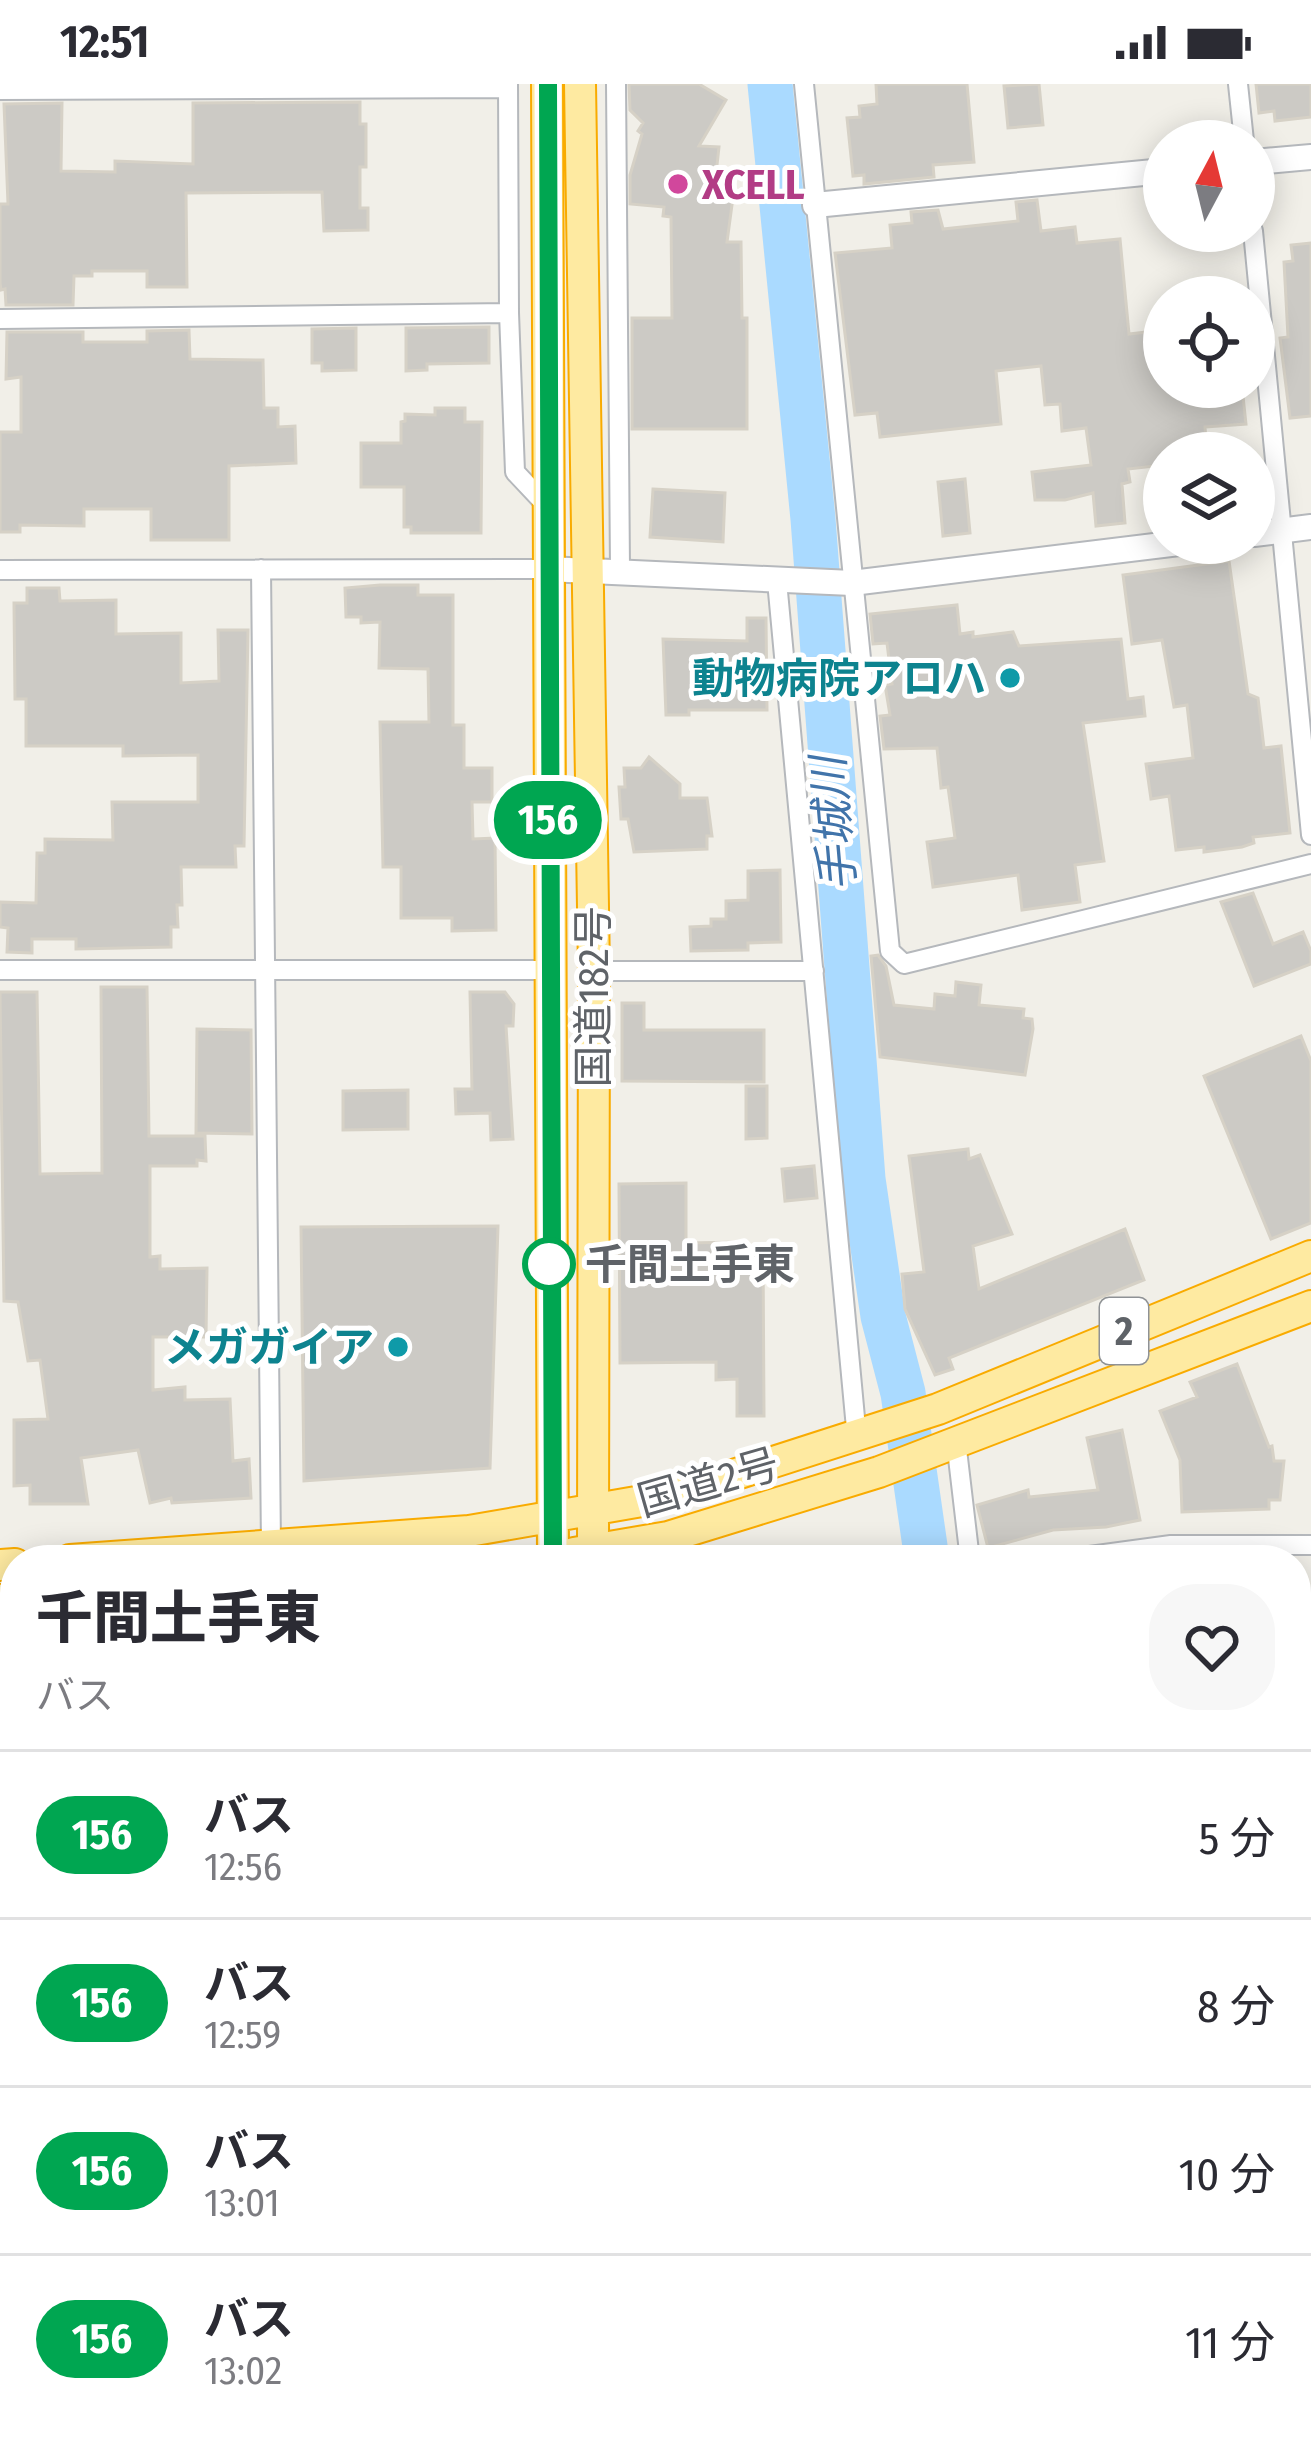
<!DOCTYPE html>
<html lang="ja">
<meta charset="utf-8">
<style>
:root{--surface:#fff;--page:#f7f7f7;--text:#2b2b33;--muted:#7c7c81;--line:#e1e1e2}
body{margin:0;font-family:"Fira Sans Condensed","Noto Sans JP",sans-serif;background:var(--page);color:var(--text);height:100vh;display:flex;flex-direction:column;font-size:45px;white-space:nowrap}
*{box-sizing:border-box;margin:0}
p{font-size:39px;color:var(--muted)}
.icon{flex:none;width:66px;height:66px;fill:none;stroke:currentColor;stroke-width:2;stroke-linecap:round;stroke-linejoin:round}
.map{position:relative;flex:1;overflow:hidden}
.details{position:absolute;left:0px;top:1461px;width:1311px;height:903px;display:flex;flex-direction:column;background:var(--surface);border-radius:48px 48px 0 0;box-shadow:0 6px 30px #0003}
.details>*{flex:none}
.badge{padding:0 24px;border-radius:39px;font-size:42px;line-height:78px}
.needle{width:78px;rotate:7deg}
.fabs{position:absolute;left:1143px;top:36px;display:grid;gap:24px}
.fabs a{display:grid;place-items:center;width:132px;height:132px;border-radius:50%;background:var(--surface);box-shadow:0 6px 30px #0003;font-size:60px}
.map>.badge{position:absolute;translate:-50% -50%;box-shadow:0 0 0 6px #fff}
.round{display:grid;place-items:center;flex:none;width:126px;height:126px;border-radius:48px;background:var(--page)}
.head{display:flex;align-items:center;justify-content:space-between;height:204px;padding:0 36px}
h1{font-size:57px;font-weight:800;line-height:90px}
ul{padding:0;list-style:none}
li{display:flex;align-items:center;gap:36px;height:168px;padding:0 36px;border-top:3px solid var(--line)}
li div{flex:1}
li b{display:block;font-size:45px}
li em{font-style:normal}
li .badge{min-width:132px;font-weight:700;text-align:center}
.status{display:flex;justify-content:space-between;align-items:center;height:84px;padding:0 60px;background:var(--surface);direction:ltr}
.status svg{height:33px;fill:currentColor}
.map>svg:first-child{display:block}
.education{fill:#e1ded6}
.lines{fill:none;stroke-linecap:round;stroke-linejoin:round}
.river{stroke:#aadaff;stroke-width:45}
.building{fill:#cccac5;stroke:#d6d1c6;stroke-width:3}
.minor-casing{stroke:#b5b8bc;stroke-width:22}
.tertiary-casing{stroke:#b5b8bc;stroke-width:28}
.secondary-casing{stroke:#b6babf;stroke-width:32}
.trunk-casing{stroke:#f9ab00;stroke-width:34}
.minor{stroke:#fff;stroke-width:18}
.tertiary{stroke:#fff;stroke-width:24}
.secondary{stroke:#fff;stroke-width:27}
.trunk{stroke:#feeaa1;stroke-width:30}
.line-casing{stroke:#fff;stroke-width:27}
.line{stroke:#00a651;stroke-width:18}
.hotel-dot{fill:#d1479c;stroke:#fff;stroke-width:4.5}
.culture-dot{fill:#0f9aa8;stroke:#fff;stroke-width:4.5}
.stop-dot{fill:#fff;stroke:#00a651;stroke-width:6}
.labels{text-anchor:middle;stroke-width:10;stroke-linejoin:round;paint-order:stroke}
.shield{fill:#fff;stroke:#8f9295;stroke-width:3}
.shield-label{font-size:39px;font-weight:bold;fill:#5f6368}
.hotel-label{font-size:42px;font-weight:bold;fill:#b23c85;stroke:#fff;text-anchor:start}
.culture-label{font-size:42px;font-weight:bold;fill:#0d838f;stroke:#fff;text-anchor:end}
.street-label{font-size:42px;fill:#5f6368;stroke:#fff}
.stop-label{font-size:42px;font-weight:bold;fill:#5f6368;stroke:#fff;text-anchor:start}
.water-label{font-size:45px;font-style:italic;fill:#4174aa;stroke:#fff}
</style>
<div class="status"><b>12:51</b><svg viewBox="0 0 49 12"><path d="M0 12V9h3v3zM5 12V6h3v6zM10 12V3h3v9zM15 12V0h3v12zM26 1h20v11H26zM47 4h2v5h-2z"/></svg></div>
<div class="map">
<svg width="1311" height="2362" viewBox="0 0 1311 2362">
<rect width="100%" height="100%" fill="#f1efe8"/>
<path class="education" d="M 1296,2023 L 1311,2023 L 1311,2362 L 1274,2362 L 1275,2349 L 1296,2349 Z"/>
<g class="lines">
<path class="river" d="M 770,0 L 813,435 L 863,1095 L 883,1232 L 903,1309 L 927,1476
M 1296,1921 L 1311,1935"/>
</g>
<path class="building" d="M 629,0 L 699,0 L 726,16 L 699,62 L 719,63 L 716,90 L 736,91 L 727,158 L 741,158 L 742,234 L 747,234 L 747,345 L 632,345 L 632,234 L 672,234 L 671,133 L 663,132 L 664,123 L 630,120 L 630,91 L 642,50 L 638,47 L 643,39 L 630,26 Z
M 876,0 L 967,0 L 974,78 L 933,81 L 934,93 L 864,100 L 864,91 L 853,92 L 847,34 L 860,33 L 859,22 L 877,20 Z
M 1039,0 L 1043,41 L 1008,44 L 1004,2 Z
M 1256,0 L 1311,0 L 1311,33 L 1275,37 L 1274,27 L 1259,29 Z
M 360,18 L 360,40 L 366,40 L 366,83 L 360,83 L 360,124 L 368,124 L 368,146 L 324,147 L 322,108 L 186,109 L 187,203 L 147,203 L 147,187 L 92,187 L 92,192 L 74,192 L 73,221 L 6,221 L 5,205 L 1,206 L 0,199 L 0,120 L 8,120 L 4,20 L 62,19 L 61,87 L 115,88 L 115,77 L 193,80 L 193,19 Z
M 1037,116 L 1041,147 L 1075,143 L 1077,159 L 1120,155 L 1129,250 L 1164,246 L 1164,303 L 1242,303 L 1246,340 L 1205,343 L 1207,369 L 1164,369 L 1164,381 L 1128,385 L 1130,398 L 1122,400 L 1125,439 L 1096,442 L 1093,409 L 1065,416 L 1035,416 L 1032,388 L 1091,381 L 1086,344 L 1062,347 L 1060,320 L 1045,321 L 1041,282 L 996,287 L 1001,340 L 880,353 L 877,329 L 855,331 L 835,169 L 892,164 L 890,141 L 912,139 L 911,128 L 938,126 L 943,145 L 1018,137 L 1016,118 Z
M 1311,159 L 1311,332 L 1290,334 L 1280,254 L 1288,253 L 1284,178 L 1293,177 L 1291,161 Z
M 489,243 L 489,279 L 427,280 L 427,286 L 406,287 L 406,244 Z
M 356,244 L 356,286 L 322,287 L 322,279 L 312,279 L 312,245 Z
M 189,246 L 190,275 L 263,276 L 264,324 L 278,324 L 278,343 L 295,342 L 296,379 L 229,382 L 229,456 L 151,456 L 151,425 L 84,425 L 84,442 L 20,441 L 20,448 L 0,448 L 0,348 L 21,348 L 21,293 L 6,295 L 7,248 L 83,248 L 83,258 L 147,258 L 147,247 Z
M 435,324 L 465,324 L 465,338 L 482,338 L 481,449 L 411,449 L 411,443 L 404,443 L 404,403 L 361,403 L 361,359 L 401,359 L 401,338 L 405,337 L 405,330 L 435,331 Z
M 965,395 L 970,449 L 943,452 L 938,398 Z
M 653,405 L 725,409 L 723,458 L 650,453 Z
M 1229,477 L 1248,610 L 1258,614 L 1264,664 L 1281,662 L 1290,749 L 1253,753 L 1254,759 L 1242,763 L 1204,768 L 1204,763 L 1176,766 L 1169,712 L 1151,715 L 1146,680 L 1193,674 L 1187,621 L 1174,623 L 1162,556 L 1132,560 L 1123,491 Z
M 380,501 L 418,501 L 418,511 L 453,511 L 453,641 L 464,641 L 464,684 L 492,684 L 492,718 L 472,718 L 473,755 L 495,754 L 496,846 L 452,847 L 452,834 L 401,834 L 401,783 L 383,783 L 380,638 L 429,638 L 428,585 L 379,584 L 380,538 L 361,539 L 361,533 L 346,533 L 345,504 Z
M 27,504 L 59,504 L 60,517 L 116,516 L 116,550 L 181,549 L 181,599 L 219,597 L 218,546 L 248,546 L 244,762 L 235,762 L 236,783 L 181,783 L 182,821 L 177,821 L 178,843 L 171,843 L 171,863 L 76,865 L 76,855 L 32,855 L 32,869 L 7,868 L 8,844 L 0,843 L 0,818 L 36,819 L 37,769 L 45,769 L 45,755 L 113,756 L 112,718 L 198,718 L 198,671 L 123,672 L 123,662 L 26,662 L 26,615 L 15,615 L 14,519 L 27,519 Z
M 957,521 L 960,550 L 973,548 L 973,553 L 1013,548 L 1019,562 L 1121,555 L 1128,615 L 1143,613 L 1145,632 L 1083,639 L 1104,777 L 1075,781 L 1080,818 L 1022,826 L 1018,791 L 933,803 L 927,758 L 955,754 L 948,703 L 941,704 L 937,664 L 884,665 L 880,632 L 890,631 L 885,601 L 892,600 L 887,559 L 873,560 L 870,530 Z
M 747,534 L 766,534 L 767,626 L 689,626 L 689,631 L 666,631 L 663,555 L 747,557 Z
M 649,673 L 680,700 L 680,714 L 707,714 L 712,752 L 707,752 L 707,765 L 634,768 L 628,735 L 621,735 L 619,703 L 625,703 L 624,684 L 641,684 Z
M 780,786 L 781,858 L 748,859 L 748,866 L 691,867 L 690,843 L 711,842 L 711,835 L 726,835 L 726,817 L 748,816 L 748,787 Z
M 1253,809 L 1273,860 L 1303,848 L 1311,867 L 1311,880 L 1254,902 L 1221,818 Z
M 878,871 L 886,882 L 894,921 L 934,925 L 935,910 L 955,912 L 956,898 L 981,901 L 979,921 L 1024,925 L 1023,934 L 1032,935 L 1033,945 L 1025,991 L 880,973 L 871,872 Z
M 101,903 L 147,903 L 149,1052 L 205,1052 L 206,1077 L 197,1076 L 197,1082 L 150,1082 L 150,1173 L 160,1172 L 160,1185 L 207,1184 L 206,1253 L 153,1253 L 153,1306 L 185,1303 L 185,1316 L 230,1315 L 233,1377 L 249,1375 L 251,1414 L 172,1419 L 171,1414 L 150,1419 L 138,1366 L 81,1374 L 88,1420 L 30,1420 L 30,1401 L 14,1402 L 14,1336 L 48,1335 L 40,1276 L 28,1277 L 18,1218 L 4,1217 L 0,908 L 37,908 L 40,1090 L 102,1089 Z
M 470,908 L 505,908 L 514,920 L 513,942 L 506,942 L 513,1055 L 491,1056 L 490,1029 L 456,1030 L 455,1005 L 472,1005 Z
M 622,919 L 644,919 L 644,946 L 764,946 L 764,998 L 622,997 Z
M 197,945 L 251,946 L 252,1050 L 196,1049 Z
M 1301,952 L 1311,977 L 1311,1139 L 1271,1155 L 1204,992 Z
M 746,1002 L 767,1002 L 767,1054 L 746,1055 Z
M 408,1006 L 408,1045 L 343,1046 L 343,1007 Z
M 968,1065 L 969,1075 L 980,1071 L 1012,1150 L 973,1162 L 979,1205 L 1125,1145 L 1144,1196 L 949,1274 L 953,1285 L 935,1291 L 905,1225 L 902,1190 L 924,1188 L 909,1072 Z
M 814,1082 L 817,1114 L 785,1117 L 782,1085 Z
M 686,1099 L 686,1159 L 741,1158 L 742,1163 L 763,1163 L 764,1332 L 737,1332 L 737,1295 L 716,1296 L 716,1278 L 620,1279 L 619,1100 Z
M 498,1142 L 490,1384 L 304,1397 L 301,1143 Z
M 1237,1280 L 1269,1363 L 1272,1362 L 1274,1377 L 1284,1377 L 1280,1416 L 1269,1416 L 1269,1425 L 1182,1428 L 1180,1376 L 1160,1327 L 1197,1313 L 1190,1298 Z
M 1122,1346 L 1140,1436 L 1106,1443 L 1053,1446 L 988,1464 L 977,1421 L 1028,1406 L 1029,1413 L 1098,1406 L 1087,1354 Z"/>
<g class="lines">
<g class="minor-casing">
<path id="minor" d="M 508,0 L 509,229 L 515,388 L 547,422
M 616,0 L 620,485
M 804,0 L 890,867 L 904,880 L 1311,780
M 1238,0 L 1244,57
M 0,6 L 508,4
M 1253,147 L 1311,751
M 0,235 L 509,229
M 261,485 L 271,1463
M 0,486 L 547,485
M 777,497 L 857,1355
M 0,886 L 548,886
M 594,887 L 814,887
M 956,1357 L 970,1476
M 1060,1476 L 1171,1461 L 1311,1461
M 0,1608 L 15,1607
M 1296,1657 L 1311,1657
M 0,1789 L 15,1788
M 1296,1859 L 1311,1872
M 0,2038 L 15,2037
M 49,2362 L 50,2349
M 371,2362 L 372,2349
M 809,2362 L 810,2349"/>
</g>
<g class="tertiary-casing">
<path id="tertiary" d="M 1254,78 L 1311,73
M 815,121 L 1164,87
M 1254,450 L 1311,443
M 547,485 L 852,499 L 1179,459"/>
</g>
<g class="secondary-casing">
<path id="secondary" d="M 596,2349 L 596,2362
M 557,2362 L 557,2349"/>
</g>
<g class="trunk-casing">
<path id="trunk" d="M 547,0 L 553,1472
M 580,0 L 594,887 L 593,1466
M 574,1469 L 668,1453 L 879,1388 L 1311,1222
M 70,1476 L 469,1447 L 665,1413 L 938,1325 L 1311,1172
M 0,1481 L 15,1480
M 0,1516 L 15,1515"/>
</g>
<use href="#minor" class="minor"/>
<use href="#tertiary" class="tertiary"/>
<use href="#secondary" class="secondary"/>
<use href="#trunk" class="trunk"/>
</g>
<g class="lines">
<g class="line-casing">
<path id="line" d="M 548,0 L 553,1472"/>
</g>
<use href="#line" class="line"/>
</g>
<circle class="hotel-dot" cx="678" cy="100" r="12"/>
<g class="culture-dot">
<circle cx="1010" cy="594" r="12"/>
<circle cx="398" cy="1263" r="12"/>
</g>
<circle class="stop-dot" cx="549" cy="1180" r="24"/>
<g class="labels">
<rect class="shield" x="1100" y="1214" width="48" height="66" rx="9"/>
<g class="shield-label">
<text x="1124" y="1261">2</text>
</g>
<g class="hotel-label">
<text x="702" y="115">XCELL</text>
</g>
<g class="culture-label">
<text x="986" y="609">動物病院アロハ</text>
<text x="374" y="1278">メガガイア</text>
</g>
<g class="street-label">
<text transform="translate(593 913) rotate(-90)" y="15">国道182号</text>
<text transform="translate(708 1398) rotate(-16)" y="15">国道2号</text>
</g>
<g class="stop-label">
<text x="585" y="1195">千間土手東</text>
</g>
<g class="water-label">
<text transform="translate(833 740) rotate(-95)" y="16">手城川</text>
</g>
</g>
</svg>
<div class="fabs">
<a><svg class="needle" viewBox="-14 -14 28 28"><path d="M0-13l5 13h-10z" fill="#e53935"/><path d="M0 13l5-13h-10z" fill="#7c7c81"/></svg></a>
<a><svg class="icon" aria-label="locate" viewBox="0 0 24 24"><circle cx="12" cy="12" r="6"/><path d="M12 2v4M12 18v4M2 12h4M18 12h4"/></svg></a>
<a><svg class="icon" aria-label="layers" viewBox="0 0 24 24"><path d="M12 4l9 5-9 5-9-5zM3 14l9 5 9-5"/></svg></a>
</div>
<b class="badge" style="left:548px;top:736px;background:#00a651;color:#fff">156</b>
<section class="details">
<div class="head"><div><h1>千間土手東</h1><p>バス</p></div><a class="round"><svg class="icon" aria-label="heart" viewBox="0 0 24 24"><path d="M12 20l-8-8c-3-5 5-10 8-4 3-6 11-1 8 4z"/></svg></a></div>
<ul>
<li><span class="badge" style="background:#00a651;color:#fff">156</span><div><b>バス</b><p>12:56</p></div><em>5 分</em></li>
<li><span class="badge" style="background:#00a651;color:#fff">156</span><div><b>バス</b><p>12:59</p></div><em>8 分</em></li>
<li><span class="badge" style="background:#00a651;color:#fff">156</span><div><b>バス</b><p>13:01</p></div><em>10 分</em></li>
<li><span class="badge" style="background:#00a651;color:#fff">156</span><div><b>バス</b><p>13:02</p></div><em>11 分</em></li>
</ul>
</section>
</div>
